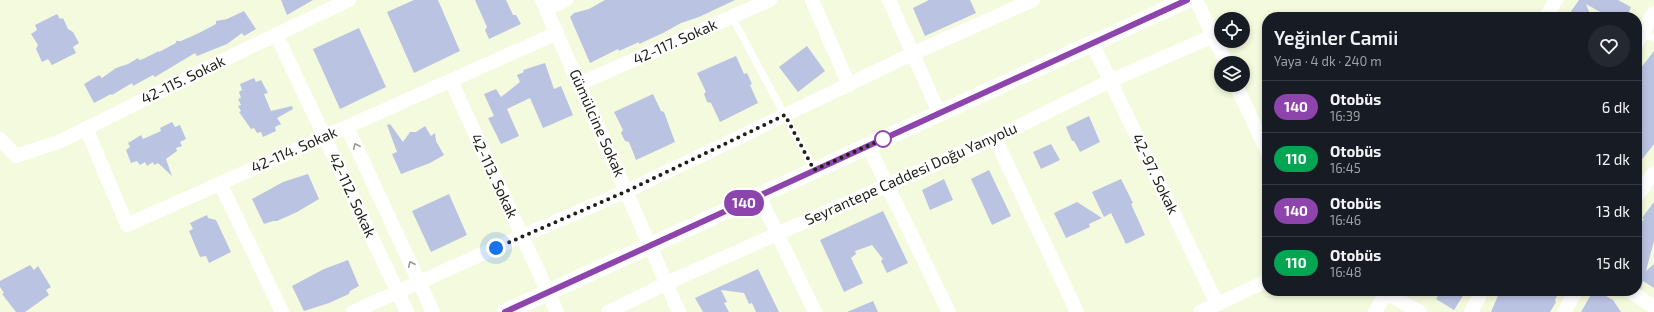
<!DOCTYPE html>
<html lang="tr">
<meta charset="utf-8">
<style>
:root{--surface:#171b24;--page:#242831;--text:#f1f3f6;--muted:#9ea1a6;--line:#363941}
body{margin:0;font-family:"Exo 2",sans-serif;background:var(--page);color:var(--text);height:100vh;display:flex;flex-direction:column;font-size:15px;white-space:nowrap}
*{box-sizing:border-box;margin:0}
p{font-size:13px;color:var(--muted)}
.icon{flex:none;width:22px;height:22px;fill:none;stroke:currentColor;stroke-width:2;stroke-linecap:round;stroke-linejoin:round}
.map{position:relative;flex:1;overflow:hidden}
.sheet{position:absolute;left:1262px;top:12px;width:380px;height:284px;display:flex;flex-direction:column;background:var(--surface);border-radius:16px;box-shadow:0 2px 6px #0003}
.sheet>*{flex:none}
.badge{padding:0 8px;border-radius:13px;font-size:14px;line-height:26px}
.controls{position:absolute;left:1214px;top:12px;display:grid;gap:8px}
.controls a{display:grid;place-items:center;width:36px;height:36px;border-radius:50%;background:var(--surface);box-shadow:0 2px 6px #0003;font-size:20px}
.you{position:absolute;width:20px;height:20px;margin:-10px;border:3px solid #fff;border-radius:50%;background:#1a73e8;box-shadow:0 0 0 6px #1a73e833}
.map>.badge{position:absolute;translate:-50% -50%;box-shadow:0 0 0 2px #fff}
.round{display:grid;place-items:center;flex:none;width:42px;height:42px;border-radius:21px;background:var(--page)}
.overview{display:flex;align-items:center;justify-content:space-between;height:68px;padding:0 12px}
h1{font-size:19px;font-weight:600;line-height:30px}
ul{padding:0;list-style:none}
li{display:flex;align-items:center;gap:12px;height:52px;padding:0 12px;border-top:1px solid var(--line)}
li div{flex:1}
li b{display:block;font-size:15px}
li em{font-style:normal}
li .badge{min-width:44px;font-weight:700;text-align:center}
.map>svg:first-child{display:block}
.building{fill:#bbc3e2}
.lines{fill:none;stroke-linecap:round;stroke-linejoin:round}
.service{stroke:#fff;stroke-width:7}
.minor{stroke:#fff;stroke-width:14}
.tertiary{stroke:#fff;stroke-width:17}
.oneway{stroke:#9a9b97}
.line-casing{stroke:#fff;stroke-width:9}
.line{stroke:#8e44ad;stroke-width:6}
.walk{stroke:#1f2117;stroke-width:4;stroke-dasharray:0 7.2}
.stop-dot{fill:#fff;stroke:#8e44ad;stroke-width:2}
.labels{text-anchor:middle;stroke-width:4;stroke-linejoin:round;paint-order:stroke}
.street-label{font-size:15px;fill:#1f2117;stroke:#fff}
</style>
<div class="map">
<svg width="1654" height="312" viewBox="0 0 1654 312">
<rect width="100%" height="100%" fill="#f4fadd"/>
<path class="building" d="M 281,0 L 313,0 L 287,15 Z
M 414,0 L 438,0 L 460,51 L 414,73 L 387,12 Z
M 475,0 L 506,0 L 513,15 L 516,15 L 521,24 L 489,39 L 485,30 L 487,27 Z
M 605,0 L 735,0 L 699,17 L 681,23 L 663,33 L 639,44 L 639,42 L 619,51 L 618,49 L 590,63 L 570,17 L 574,13 L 589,9 Z
M 929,0 L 970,0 L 976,13 L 925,36 L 913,8 Z
M 1579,0 L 1618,0 L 1631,7 L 1627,17 L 1609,17 L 1586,4 L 1591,17 L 1567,17 Z
M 244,11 L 256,29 L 244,36 L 242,33 L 227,44 L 197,56 L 195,53 L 155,77 L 153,75 L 133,86 L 132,83 L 112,95 L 111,94 L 94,103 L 84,84 L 99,75 L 102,78 L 116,68 L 128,64 L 138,58 L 139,60 L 143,59 L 159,51 L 159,52 L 176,43 L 176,41 L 181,41 L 199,33 L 216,24 L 216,21 L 227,19 Z
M 57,14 L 60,19 L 63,18 L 68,29 L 73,32 L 79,43 L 73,47 L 76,53 L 52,65 L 48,59 L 42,62 L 36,49 L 38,45 L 31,34 L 37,30 L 35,25 Z
M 359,28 L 386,87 L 340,109 L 313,49 Z
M 807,46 L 825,71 L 798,92 L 779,67 Z
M 1654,51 L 1654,144 L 1637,166 L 1637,73 Z
M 736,56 L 744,74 L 747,73 L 752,84 L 750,85 L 758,103 L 720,122 L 711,103 L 707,102 L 704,94 L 706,92 L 697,73 Z
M 545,63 L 554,89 L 561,86 L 573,115 L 543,128 L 530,98 L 507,109 L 519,136 L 501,144 L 488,118 L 494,116 L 484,94 L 496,89 L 501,97 L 520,82 L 517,75 L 524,72 L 523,70 Z
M 254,78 L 256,82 L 261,80 L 268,93 L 264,94 L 271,111 L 292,106 L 293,109 L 277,118 L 281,124 L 275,127 L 276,131 L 263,137 L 261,132 L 257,133 L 254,128 L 251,129 L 239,112 L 241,111 L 238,106 L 241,105 L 238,99 L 241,98 L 239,92 L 242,90 L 240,84 Z
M 653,94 L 661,111 L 664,112 L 675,142 L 636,160 L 629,142 L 625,141 L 621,133 L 623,130 L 614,112 Z
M 1089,116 L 1100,142 L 1080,152 L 1074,141 L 1072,141 L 1066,127 Z
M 172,122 L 175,127 L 180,125 L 186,139 L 180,142 L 182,146 L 176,148 L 177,151 L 166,159 L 172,176 L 158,163 L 154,165 L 153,162 L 147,166 L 145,162 L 140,165 L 137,161 L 131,163 L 126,150 L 130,147 L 128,143 L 141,135 L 143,139 L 161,131 L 160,128 Z
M 390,124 L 403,142 L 410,132 L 416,132 L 425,126 L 431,136 L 435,133 L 436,141 L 444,155 L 430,163 L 401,174 L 392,154 L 397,152 L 387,125 Z
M 1051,144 L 1060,160 L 1041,169 L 1033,152 Z
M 989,170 L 1011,216 L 992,225 L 971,179 Z
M 308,174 L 319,199 L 297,212 L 277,221 L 273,221 L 264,224 L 252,199 L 283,182 Z
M 944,179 L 953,200 L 930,210 L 922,190 Z
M 1121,179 L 1133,203 L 1131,204 L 1145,235 L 1126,244 L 1111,213 L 1104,217 L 1092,192 Z
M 449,194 L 467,235 L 431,252 L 412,211 Z
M 1077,202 L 1102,218 L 1089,224 L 1090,227 L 1066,238 L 1054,213 Z
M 1654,202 L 1654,241 L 1646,271 L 1654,264 L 1654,288 L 1643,281 L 1641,289 L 1637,286 L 1637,228 L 1644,219 L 1642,218 Z
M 883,211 L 908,263 L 887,273 L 881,261 L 883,259 L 872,245 L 855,251 L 856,254 L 851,258 L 863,283 L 844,292 L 820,240 Z
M 207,215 L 208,218 L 216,220 L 231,252 L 209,263 L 206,256 L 200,257 L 189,231 L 193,229 L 190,223 Z
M 348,260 L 359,286 L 350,291 L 349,294 L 329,303 L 304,311 L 292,286 L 324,269 Z
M 30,265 L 34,270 L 38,266 L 51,287 L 46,290 L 49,295 L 25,312 L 16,312 L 2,294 L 4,293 L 0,287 L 0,281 Z
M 758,269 L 779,312 L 756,312 L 752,303 L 749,304 L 744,293 L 721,290 L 727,302 L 724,303 L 729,312 L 703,312 L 695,298 Z
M 1441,291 L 1466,291 L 1454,310 L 1436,299 Z
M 1500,291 L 1559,291 L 1555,300 L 1556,302 L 1550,312 L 1491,312 Z
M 1593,291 L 1597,291 L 1613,300 L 1621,312 L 1581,312 Z
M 873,301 L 878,312 L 847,312 Z"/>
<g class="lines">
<path class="service" d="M 732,17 L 814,170
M 1643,33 L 1654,39"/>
<path class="minor" d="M 542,0 L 679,312
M 812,0 L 849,85
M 889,0 L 939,113
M 1196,0 L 1226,63
M 547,9 L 566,0
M 1546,17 L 1556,0
M 276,34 L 407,312
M 1092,43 L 1217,304
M 1637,43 L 1654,13
M 451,81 L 557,312
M 579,84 L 770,0
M 1236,85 L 1267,151
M 347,127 L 433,312
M 86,128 L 127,225 L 557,33
M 995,138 L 1077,312
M 0,139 L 16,156 L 61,141 L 244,50 L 349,0
M 868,146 L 949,312
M 220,183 L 282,312
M 759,196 L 815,312
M 1637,196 L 1654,173
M 1629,291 L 1654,307
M 1386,293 L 1420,312
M 353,312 L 522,236 L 627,191 L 912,54 L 1033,0
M 608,312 L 667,283 L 777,234 L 995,138 L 1110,81 L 1213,36
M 1200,312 L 1267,281
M 1375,312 L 1387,291
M 1471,312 L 1482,291
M 1564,312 L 1576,291"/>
<path class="tertiary" d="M 505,312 L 1187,0"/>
</g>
<defs><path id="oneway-chevron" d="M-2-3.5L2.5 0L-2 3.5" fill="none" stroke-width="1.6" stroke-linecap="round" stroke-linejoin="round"/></defs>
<g class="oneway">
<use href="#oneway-chevron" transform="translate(356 146) rotate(-115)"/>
<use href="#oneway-chevron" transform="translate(411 264) rotate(-115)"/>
</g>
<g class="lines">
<g class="line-casing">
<path id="line" d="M 505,312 L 1187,0"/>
</g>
<use href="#line" class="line"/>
<path class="walk" d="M 496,248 L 627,191 L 785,115 L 814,170 L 883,139"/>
</g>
<circle class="stop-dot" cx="883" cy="139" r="8"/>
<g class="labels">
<g class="street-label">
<text transform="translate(675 42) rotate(-24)" y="5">42-117. Sokak</text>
<text transform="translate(183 80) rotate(-26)" y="5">42-115. Sokak</text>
<text transform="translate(597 123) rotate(66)" y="5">Gümülcine Sokak</text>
<text transform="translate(294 150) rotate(-24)" y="5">42-114. Sokak</text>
<text transform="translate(911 174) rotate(-24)" y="5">Seyrantepe Caddesi Doğu Yanyolu</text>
<text transform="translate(1155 174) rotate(64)" y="5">42-97. Sokak</text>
<text transform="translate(494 176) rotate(65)" y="5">42-113. Sokak</text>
<text transform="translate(352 195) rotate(65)" y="5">42-112. Sokak</text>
</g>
</g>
</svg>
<div class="controls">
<a><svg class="icon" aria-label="locate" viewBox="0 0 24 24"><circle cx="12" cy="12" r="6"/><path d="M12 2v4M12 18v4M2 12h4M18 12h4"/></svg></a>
<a><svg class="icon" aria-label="layers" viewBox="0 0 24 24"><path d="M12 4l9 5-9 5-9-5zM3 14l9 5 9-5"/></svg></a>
</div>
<div class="you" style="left:496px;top:248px"></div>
<b class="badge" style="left:744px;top:203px;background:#8e44ad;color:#fff">140</b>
<section class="sheet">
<div class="overview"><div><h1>Yeğinler Camii</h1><p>Yaya · 4 dk · 240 m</p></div><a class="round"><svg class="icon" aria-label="heart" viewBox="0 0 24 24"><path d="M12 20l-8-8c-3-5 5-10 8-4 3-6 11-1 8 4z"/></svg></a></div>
<ul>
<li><span class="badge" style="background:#8e44ad;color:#fff">140</span><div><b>Otobüs</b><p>16:39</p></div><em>6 dk</em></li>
<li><span class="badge" style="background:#00a651;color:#fff">110</span><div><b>Otobüs</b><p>16:45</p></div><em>12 dk</em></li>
<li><span class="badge" style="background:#8e44ad;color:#fff">140</span><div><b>Otobüs</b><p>16:46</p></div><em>13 dk</em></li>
<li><span class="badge" style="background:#00a651;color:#fff">110</span><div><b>Otobüs</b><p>16:48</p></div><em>15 dk</em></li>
</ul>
</section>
</div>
